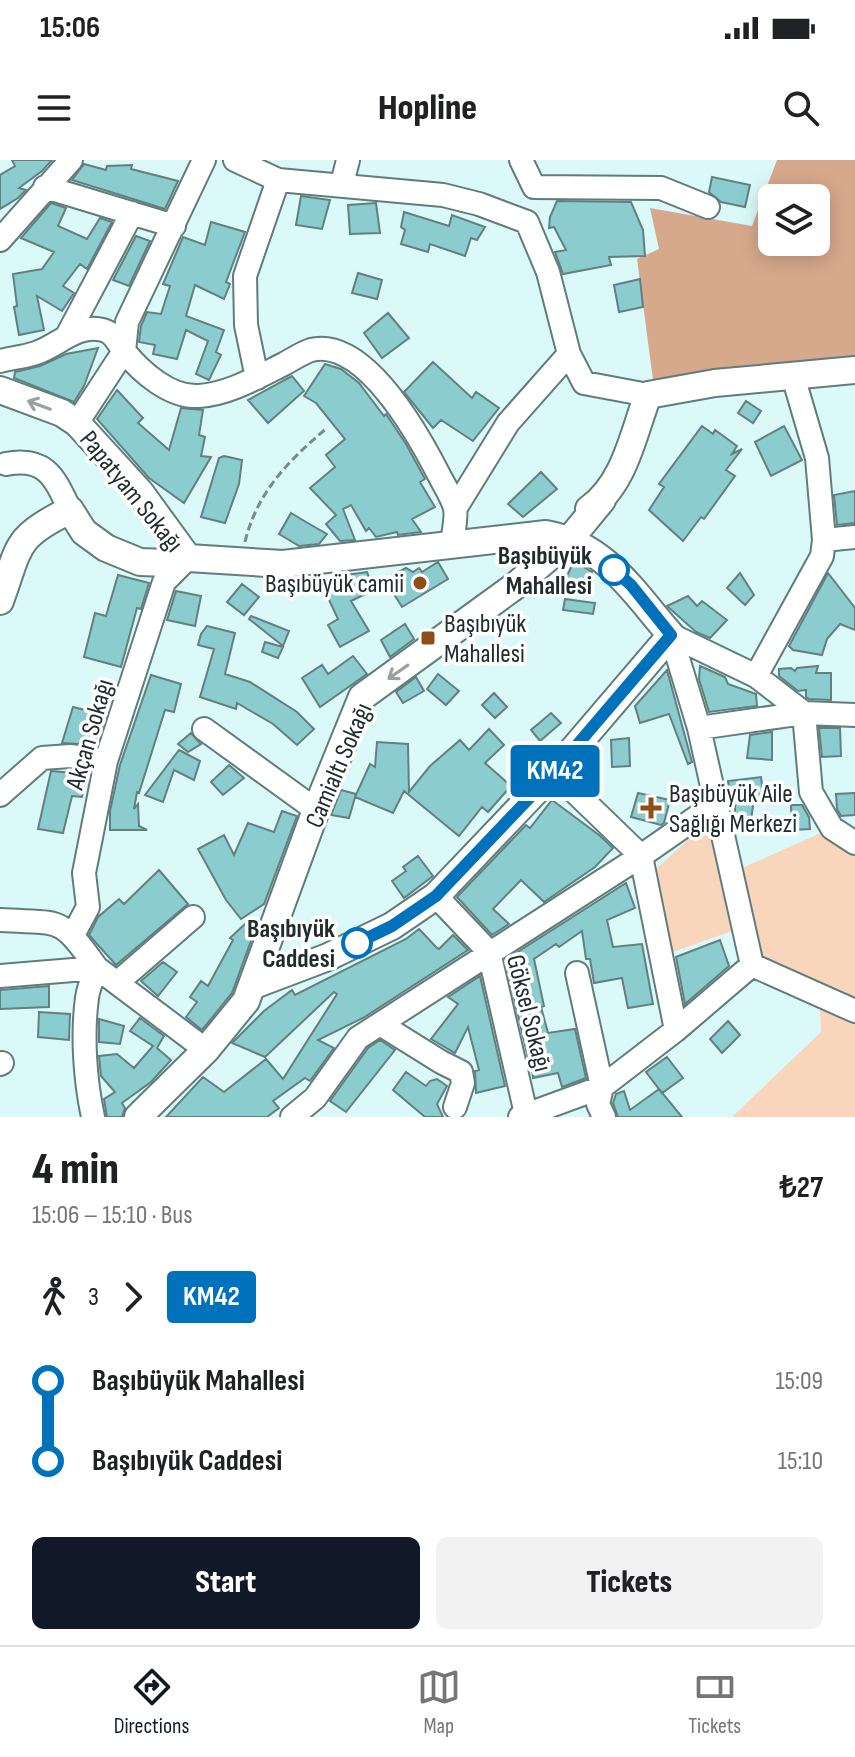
<!DOCTYPE html>
<meta charset="utf-8">
<style>
:root{--surface:#fff;--page:#f2f2f2;--text:#202124;--muted:#757577;--line:#e0e0e0;--accent:#111827}
body{margin:0;font-family:"Sofia Sans Condensed",sans-serif;background:var(--page);color:var(--text);height:100vh;display:flex;flex-direction:column;font-size:30px;white-space:nowrap}
*{box-sizing:border-box;margin:0}
p{font-size:26px;color:var(--muted)}
.icon{flex:none;width:44px;height:44px;fill:none;stroke:currentColor;stroke-width:2;stroke-linecap:round;stroke-linejoin:round}
.map{position:relative;height:957px;overflow:hidden}
.details{display:flex;flex-direction:column;background:var(--surface);flex:1}
.details>*{flex:none}
.badge{padding:0 16px;border-radius:6px;font-size:28px;line-height:52px}
.tools{position:absolute;left:758px;top:24px;display:grid;gap:16px}
.tools a{display:grid;place-items:center;width:72px;height:72px;border-radius:12px;background:var(--surface);box-shadow:0 4px 20px #0003;font-size:40px}
.map>.badge{position:absolute;translate:-50% -50%;box-shadow:0 0 0 4px #fff}
.legs{display:flex;align-items:center;gap:12px;height:88px;padding:0 32px;font-size:26px}
.legs p{margin-inline-start:auto}
.overview{display:flex;align-items:center;justify-content:space-between;height:136px;padding:0 32px}
h1{font-size:44px;font-weight:800;line-height:60px}
.action{display:flex;gap:16px;margin-top:auto;padding:16px 32px}
.action a{flex:1;height:92px;border-radius:12px;background:var(--accent);color:#fff;font-size:32px;font-weight:800;line-height:92px;text-align:center}
.action a+a{background:var(--page);color:var(--text)}
ul{padding:0 32px;list-style:none}
li{display:flex;align-items:center;gap:28px;height:80px;font-size:30px}
li i{display:grid;place-items:center;width:12px;height:100%;margin:0 10px;background:currentColor}
li i::after{content:'';width:20px;height:20px;margin:-10px;border:6px solid;border-radius:50%;background:var(--surface)}
li p{margin-inline-start:auto}
li:first-child i{background:linear-gradient(#0000 50%,currentColor 0)}
li:last-child i{background:linear-gradient(currentColor 50%,#0000 0)}
.status{display:flex;justify-content:space-between;align-items:center;height:56px;padding:0 40px;background:var(--surface);direction:ltr}
.status svg{height:22px;fill:currentColor}
header{display:flex;justify-content:space-between;align-items:center;height:104px;padding:0 32px;background:var(--surface);font-size:36px;font-weight:800}
.menu{display:flex;justify-content:space-around;align-items:center;height:112px;border-top:2px solid var(--line);background:var(--surface);font-size:22px;color:var(--muted)}
.menu a{display:grid;justify-items:center;gap:4px}
.menu .active{color:var(--accent)}
.map>svg:first-child{display:block}
.green{fill:#f9d5bc}
.forest{fill:#d6a98c;fill-rule:evenodd}
.building{fill:#8bcdce;stroke:#647f7f;stroke-width:2}
.lines{fill:none;stroke-linecap:round;stroke-linejoin:round}
.minor-casing{stroke:#617c7c;stroke-width:26}
.major-casing{stroke:#617c7c;stroke-width:30}
.path{stroke:#798c8c;stroke-width:3;stroke-dasharray:8 4;stroke-linecap:butt}
.minor{stroke:#fff;stroke-width:22}
.major{stroke:#fff;stroke-width:26}
.oneway{stroke:#9ba0a0}
.line-1-casing{stroke:#fff;stroke-width:18}
.line-1{stroke:#0072bc;stroke-width:12}
.stop-1-dot{fill:#fff;stroke:#0072bc;stroke-width:4}
.poi-dot{fill:#8e4e18;stroke:#fff;stroke-width:3}
.labels{text-anchor:middle;stroke-width:7;stroke-linejoin:round;paint-order:stroke}
.street-label{font-size:26px;fill:#212c2c;stroke:#fff}
.stop-label{font-size:26px;font-weight:bold;fill:#212c2c;stroke:#fff;text-anchor:end}
.poi-label{font-size:26px;fill:#212c2c;stroke:#fff;text-anchor:start}
</style>
<div class="status"><b>15:06</b><svg viewBox="0 0 49 12"><path d="M0 12V9h3v3zM5 12V6h3v6zM10 12V3h3v9zM15 12V0h3v12zM26 1h20v11H26zM47 4h2v5h-2z"/></svg></div>
<header><svg class="icon" aria-label="menu" viewBox="0 0 24 24"><path d="M4 6h16M4 12h16M4 18h16"/></svg>Hopline<svg class="icon" aria-label="search" viewBox="0 0 24 24"><circle cx="10" cy="10" r="6"/><path d="M15 15l6 6"/></svg></header>
<div class="map">
<svg width="855" height="957" viewBox="0 0 855 957">
<rect width="100%" height="100%" fill="#dcf9f9"/>
<path class="green" d="M 705,664 L 711,670 L 735,770 L 673,792 L 655,710 Z
M 832,668 L 855,678 L 855,957 L 732,957 L 821,872 L 820,847 L 759,811 L 740,709 Z"/>
<path class="forest" d="M 777,0 L 855,0 L 855,198 L 653,220 L 637,99 L 659,89 L 650,48 L 752,66 ZM 772,38 L 816,38 L 816,82 L 772,82 Z"/>
<path class="building" d="M 12,0 L 52,0 L 42,11 L 19,28 L 26,30 L 18,38 L 0,49 L 0,15 L 15,6 Z
M 84,4 L 106,10 L 107,6 L 132,5 L 131,9 L 178,21 L 165,49 L 72,20 Z
M 712,17 L 750,25 L 745,47 L 721,42 L 709,32 Z
M 301,36 L 330,40 L 322,69 L 296,65 Z
M 557,41 L 631,42 L 643,70 L 645,96 L 609,97 L 611,105 L 563,114 L 555,92 L 566,90 L 554,67 L 549,68 L 550,57 Z
M 51,43 L 66,48 L 58,66 L 87,79 L 100,58 L 112,62 L 87,109 L 80,104 L 63,126 L 74,133 L 62,151 L 37,136 L 44,170 L 19,175 L 14,147 L 17,146 L 13,114 L 42,109 L 54,92 L 21,78 Z
M 376,43 L 380,73 L 350,74 L 348,45 Z
M 404,52 L 449,66 L 452,55 L 485,67 L 477,80 L 471,78 L 465,96 L 430,84 L 428,92 L 401,84 L 405,70 L 401,67 Z
M 211,62 L 245,72 L 226,122 L 230,124 L 224,139 L 195,125 L 186,156 L 224,170 L 216,192 L 221,195 L 209,220 L 196,214 L 208,181 L 186,170 L 177,199 L 153,194 L 155,185 L 139,182 L 141,166 L 147,152 L 161,154 L 170,126 L 163,124 L 183,77 L 205,85 Z
M 136,76 L 150,81 L 129,126 L 113,120 Z
M 358,113 L 382,120 L 377,139 L 352,133 Z
M 640,119 L 643,147 L 619,152 L 614,125 Z
M 388,153 L 409,178 L 382,198 L 364,173 Z
M 98,188 L 84,226 L 74,242 L 14,218 L 15,212 L 40,206 L 66,194 Z
M 433,202 L 472,238 L 476,232 L 499,248 L 473,281 L 441,260 L 433,268 L 404,232 Z
M 325,204 L 341,209 L 359,223 L 384,256 L 386,254 L 406,284 L 425,319 L 420,322 L 435,347 L 412,359 L 421,372 L 398,375 L 397,372 L 376,377 L 369,368 L 366,371 L 351,345 L 343,349 L 355,380 L 340,381 L 326,364 L 336,355 L 310,328 L 335,307 L 326,295 L 345,279 L 316,243 L 304,236 Z
M 292,216 L 304,231 L 268,263 L 248,240 Z
M 117,230 L 143,258 L 138,263 L 169,290 L 181,248 L 203,250 L 199,275 L 205,277 L 201,296 L 211,297 L 184,343 L 149,318 L 97,259 Z
M 746,241 L 761,251 L 753,263 L 738,253 Z
M 702,266 L 713,274 L 715,270 L 737,286 L 732,294 L 742,289 L 726,310 L 735,316 L 704,359 L 701,357 L 683,381 L 649,350 L 664,327 L 659,324 Z
M 784,266 L 802,300 L 771,316 L 755,282 Z
M 224,296 L 242,300 L 239,324 L 225,363 L 201,357 L 219,298 Z
M 541,312 L 557,329 L 523,357 L 508,344 Z
M 855,331 L 855,363 L 837,365 L 834,335 Z
M 291,353 L 306,362 L 327,374 L 319,384 L 299,386 L 279,374 Z
M 574,401 L 592,412 L 586,427 L 566,418 Z
M 438,402 L 448,419 L 402,447 L 392,431 L 399,426 L 393,415 L 406,408 L 413,412 L 419,408 L 422,412 Z
M 367,412 L 374,430 L 351,441 L 369,471 L 340,487 L 328,465 L 338,459 L 324,429 L 347,418 L 345,415 Z
M 740,413 L 754,435 L 745,445 L 727,428 Z
M 828,413 L 855,448 L 855,470 L 840,464 L 827,479 L 822,495 L 793,490 L 789,486 Z
M 118,415 L 149,423 L 141,449 L 137,448 L 121,507 L 84,497 L 95,453 L 106,456 Z
M 242,424 L 259,437 L 244,455 L 227,442 Z
M 176,431 L 201,436 L 195,466 L 167,460 Z
M 688,436 L 697,446 L 702,441 L 727,460 L 710,478 L 696,472 L 667,446 Z
M 565,439 L 595,443 L 593,454 L 563,450 Z
M 251,456 L 289,471 L 283,486 L 249,459 Z
M 405,464 L 414,479 L 390,497 L 381,480 Z
M 207,466 L 235,473 L 225,514 L 250,522 L 297,552 L 314,569 L 297,585 L 273,564 L 237,543 L 236,549 L 200,537 L 214,489 L 198,485 L 201,474 Z
M 265,482 L 283,487 L 278,498 L 262,492 Z
M 353,496 L 367,514 L 320,547 L 302,518 L 322,505 L 328,514 Z
M 700,506 L 725,517 L 728,524 L 756,534 L 757,546 L 709,552 L 699,519 Z
M 818,506 L 816,513 L 831,513 L 831,540 L 809,539 L 806,537 L 806,530 L 798,531 L 779,516 L 779,509 L 791,508 L 795,511 L 797,508 Z
M 667,510 L 692,602 L 688,604 L 669,554 L 640,563 L 635,546 Z
M 438,514 L 459,531 L 446,545 L 427,529 Z
M 151,515 L 181,524 L 174,552 L 165,550 L 139,633 L 137,632 L 134,649 L 138,644 L 139,666 L 147,670 L 110,670 L 110,651 L 120,605 Z
M 416,517 L 424,531 L 403,543 L 396,532 Z
M 494,533 L 507,547 L 495,558 L 482,545 Z
M 73,547 L 106,555 L 101,572 L 96,571 L 96,585 L 62,583 Z
M 551,553 L 561,563 L 540,581 L 531,570 Z
M 819,568 L 840,568 L 841,596 L 822,597 Z
M 489,569 L 504,585 L 485,603 L 511,626 L 488,652 L 482,647 L 459,676 L 404,631 L 393,653 L 355,637 L 370,604 L 375,607 L 377,582 L 408,584 L 409,632 L 430,606 L 460,580 L 469,590 Z
M 772,572 L 772,600 L 747,598 L 750,575 Z
M 191,573 L 201,584 L 188,592 L 178,584 Z
M 629,578 L 630,606 L 612,607 L 611,580 Z
M 179,590 L 200,601 L 194,620 L 174,610 L 163,642 L 145,635 Z
M 229,605 L 244,618 L 223,635 L 211,622 Z
M 51,611 L 86,614 L 82,637 L 72,636 L 63,673 L 38,669 Z
M 761,617 L 764,638 L 754,639 L 750,667 L 735,665 L 735,642 L 731,642 L 728,621 Z
M 341,630 L 356,634 L 349,658 L 331,655 Z
M 638,633 L 670,640 L 664,663 L 661,665 L 631,657 Z
M 855,633 L 855,655 L 841,656 L 837,649 L 836,634 Z
M 552,640 L 599,675 L 613,688 L 595,707 L 544,742 L 521,720 L 493,749 L 509,764 L 492,775 L 457,737 L 526,665 L 530,668 Z
M 791,645 L 802,645 L 809,657 L 810,669 L 792,670 Z
M 282,651 L 297,656 L 264,744 L 241,759 L 226,740 L 198,689 L 224,675 L 234,695 L 248,663 L 274,672 Z
M 418,696 L 433,716 L 404,738 L 392,721 L 406,711 L 403,707 Z
M 159,710 L 188,744 L 116,805 L 89,775 L 98,757 L 119,739 L 124,744 Z
M 626,723 L 635,748 L 607,760 L 613,787 L 642,784 L 653,844 L 628,848 L 622,818 L 594,823 L 590,799 L 586,799 L 582,771 L 559,787 L 556,784 L 534,799 L 544,846 L 541,847 L 548,873 L 575,869 L 586,918 L 562,927 L 558,913 L 533,918 L 531,898 L 528,898 L 505,800 Z
M 246,763 L 256,767 L 232,833 L 202,870 L 186,857 L 197,842 L 190,837 L 201,821 L 208,826 L 233,780 L 230,778 Z
M 419,769 L 437,788 L 439,789 L 453,775 L 468,790 L 363,858 L 318,880 L 334,888 L 310,921 L 305,918 L 273,941 L 279,948 L 267,957 L 166,957 L 203,917 L 224,932 L 266,899 L 283,919 L 337,834 L 334,832 L 265,897 L 232,883 L 264,851 L 292,830 L 295,835 L 406,779 Z
M 720,780 L 729,806 L 685,844 L 676,797 Z
M 163,802 L 177,812 L 158,836 L 141,821 Z
M 480,816 L 505,926 L 476,933 L 475,911 L 479,910 L 468,867 L 455,893 L 431,879 L 458,844 L 448,837 Z
M 49,826 L 49,847 L 0,849 L 0,830 Z
M 39,852 L 70,854 L 69,880 L 38,877 Z
M 140,858 L 164,876 L 157,888 L 171,900 L 151,922 L 122,943 L 125,948 L 122,957 L 107,957 L 104,939 L 115,932 L 101,916 L 99,896 L 117,894 L 134,908 L 153,886 L 130,871 Z
M 99,859 L 124,866 L 120,884 L 99,882 Z
M 728,861 L 740,875 L 722,893 L 710,879 Z
M 380,880 L 395,890 L 346,952 L 330,941 L 368,888 Z
M 667,897 L 683,918 L 662,933 L 646,912 Z
M 406,912 L 426,926 L 430,921 L 437,919 L 447,926 L 437,944 L 443,957 L 425,957 L 393,930 Z
M 659,929 L 682,957 L 618,957 L 613,943 L 616,934 L 624,931 L 630,950 Z"/>
<g class="lines">
<g class="minor-casing">
<path id="minor" d="M 235,0 L 278,20 L 443,35 L 479,44 L 527,62 L 548,112 L 569,194 L 584,223 L 648,235
M 521,0 L 534,27 L 661,28 L 708,47
M 342,24 L 348,0
M 45,27 L 174,66
M 0,80 L 71,0
M 68,174 L 132,53
M 0,201 C 12,198 24,197 36,193 C 58,186 77,163 103,170 C 114,173 117,182 124,191 C 141,212 170,238 199,236 C 229,234 258,217 284,204 C 293,199 302,193 311,190 C 365,177 419,276 439,315 C 444,325 452,337 455,348 C 457,358 453,373 452,384
M 257,218 L 246,165 L 245,116 L 278,20
M 77,263 L 124,191 L 127,162 L 204,0
M 6,304 C 47,296 55,319 70,350
M 455,349 L 508,263 L 569,194
M 824,380 L 855,377
M 671,475 L 756,516 L 804,553 L 855,555
M 756,516 L 822,396 L 824,380 L 817,298 L 793,216
M 699,568 L 804,553 L 811,632 L 832,668 L 855,683
M 204,569 L 316,650
M 554,612 L 641,696 L 676,870
M 0,635 L 42,598 L 70,596 L 106,601
M 436,736 L 489,792 L 526,954
M 0,760 C 62,764 58,754 97,808 C 93,817 88,828 87,838 C 82,875 85,920 93,957
M 73,775 L 88,747 L 84,713 L 106,601 L 164,422 L 188,398
M 752,805 L 855,851
M 0,816 L 97,808 L 206,890
M 118,822 L 193,757
M 380,864 L 441,902 L 461,912 L 463,923 L 455,947
M 0,904 L 2,903
M 292,957 L 315,938 L 358,878 L 641,696 L 717,643
M 520,957 L 602,927 L 577,813
M 604,957 L 598,944 L 602,927 L 676,870 L 752,805 L 699,568 L 671,475"/>
</g>
<g class="major-casing">
<path id="major" d="M 0,230 L 62,253 L 77,263 L 140,332 L 188,398
M 589,349 C 625,324 633,274 648,235 L 715,223 L 855,210
M 0,441 C 20,386 14,377 70,350 L 84,372 L 106,388 L 140,402 L 168,403 L 188,398 L 283,404 L 546,374 C 606,385 634,433 671,475 L 554,612 L 436,736 L 392,766 L 328,797 L 254,825
M 138,957 L 206,890 L 246,841 L 316,650 L 362,537 L 515,426 L 570,379 L 602,340"/>
</g>
<path class="path" d="M 245,382 C 257,332 289,300 327,268"/>
<use href="#minor" class="minor"/>
<use href="#major" class="major"/>
</g>
<defs><path id="oneway-shaft" d="M-6 0H5M1.5-3L5.5 0L1.5 3" fill="none" stroke-width="1.6" stroke-linecap="round" stroke-linejoin="round" transform="scale(2)"/></defs>
<g class="oneway">
<use href="#oneway-shaft" transform="translate(39 245) rotate(-159)"/>
<use href="#oneway-shaft" transform="translate(398 512) rotate(145)"/>
</g>
<g class="lines">
<g class="line-1-casing">
<path id="line-1" d="M 357,783 L 392,766 L 436,736 L 554,612 L 671,475 L 631,425 L 614,410"/>
</g>
<use href="#line-1" class="line-1"/>
</g>
<g class="stop-1-dot">
<circle cx="614" cy="410" r="14"/>
<circle cx="357" cy="783" r="14"/>
</g>
<g class="poi-dot">
<circle cx="420" cy="423" r="8"/>
<rect x="420" y="470" width="16" height="16" rx="4"/>
<path d="M647 636h8v8h8v8h-8v8h-8v-8h-8v-8h8z"/>
</g>
<g class="labels">
<g class="street-label">
<text transform="translate(132 331) rotate(51)" y="9">Papatyam Sokağı</text>
<text transform="translate(89 574) rotate(-74)" y="9">Akçan Sokağı</text>
<text transform="translate(338 605) rotate(-67)" y="9">Camialtı Sokağı</text>
<text transform="translate(530 853) rotate(76)" y="9">Göksel Sokağı</text>
</g>
<g class="stop-label">
<text x="592" y="404">Başıbüyük<tspan x="592" dy="30">Mahallesi</tspan></text>
<text x="335" y="777">Başıbıyük<tspan x="335" dy="30">Caddesi</tspan></text>
</g>
<g class="poi-label">
<text x="404" y="432" text-anchor="end">Başıbüyük camii</text>
<text x="444" y="472">Başıbıyük<tspan x="444" dy="30">Mahallesi</tspan></text>
<text x="669" y="642">Başıbüyük Aile<tspan x="669" dy="30">Sağlığı Merkezi</tspan></text>
</g>
</g>
</svg>
<div class="tools">
<a><svg class="icon" aria-label="layers" viewBox="0 0 24 24"><path d="M12 4l9 5-9 5-9-5zM3 14l9 5 9-5"/></svg></a>
</div>
<b class="badge" style="left:555px;top:611px;background:#0072bc;color:#fff">KM42</b>
</div>
<section class="details">
<div class="overview"><div><h1>4 min</h1><p>15:06 – 15:10 · Bus</p></div><b>₺27</b></div>
<div class="legs"><svg class="icon" aria-label="walk" viewBox="0 0 24 24"><circle cx="13" cy="4" r="2"/><path d="M13 8l-2 6 4 7M11 14l-3 7M7 12l3-4h3l4 4"/></svg>3<svg class="icon" aria-label="forward" viewBox="0 0 24 24"><path d="M9 5l7 7-7 7"/></svg><b class="badge" style="background:#0072bc;color:#fff">KM42</b></div>
<ul>
<li><i style="color:#0072bc"></i><b>Başıbüyük Mahallesi</b><p>15:09</p></li>
<li><i style="color:#0072bc"></i><b>Başıbıyük Caddesi</b><p>15:10</p></li>
</ul>
<div class="action"><a>Start</a><a>Tickets</a></div>
</section>
<nav class="menu">
<a class="active"><svg class="icon" aria-label="directions" viewBox="0 0 24 24"><path d="M12 3l9 9-9 9-9-9zM9 14v-3h6M13 9l2 2-2 2"/></svg>Directions</a>
<a><svg class="icon" aria-label="map" viewBox="0 0 24 24"><path d="M3 6l6-2 6 2 6-2v14l-6 2-6-2-6 2zM9 4v14M15 6v14"/></svg>Map</a>
<a><svg class="icon" aria-label="tickets" viewBox="0 0 24 24"><path d="M3 7h18v10H3zM15 7v10"/></svg>Tickets</a>
</nav>
